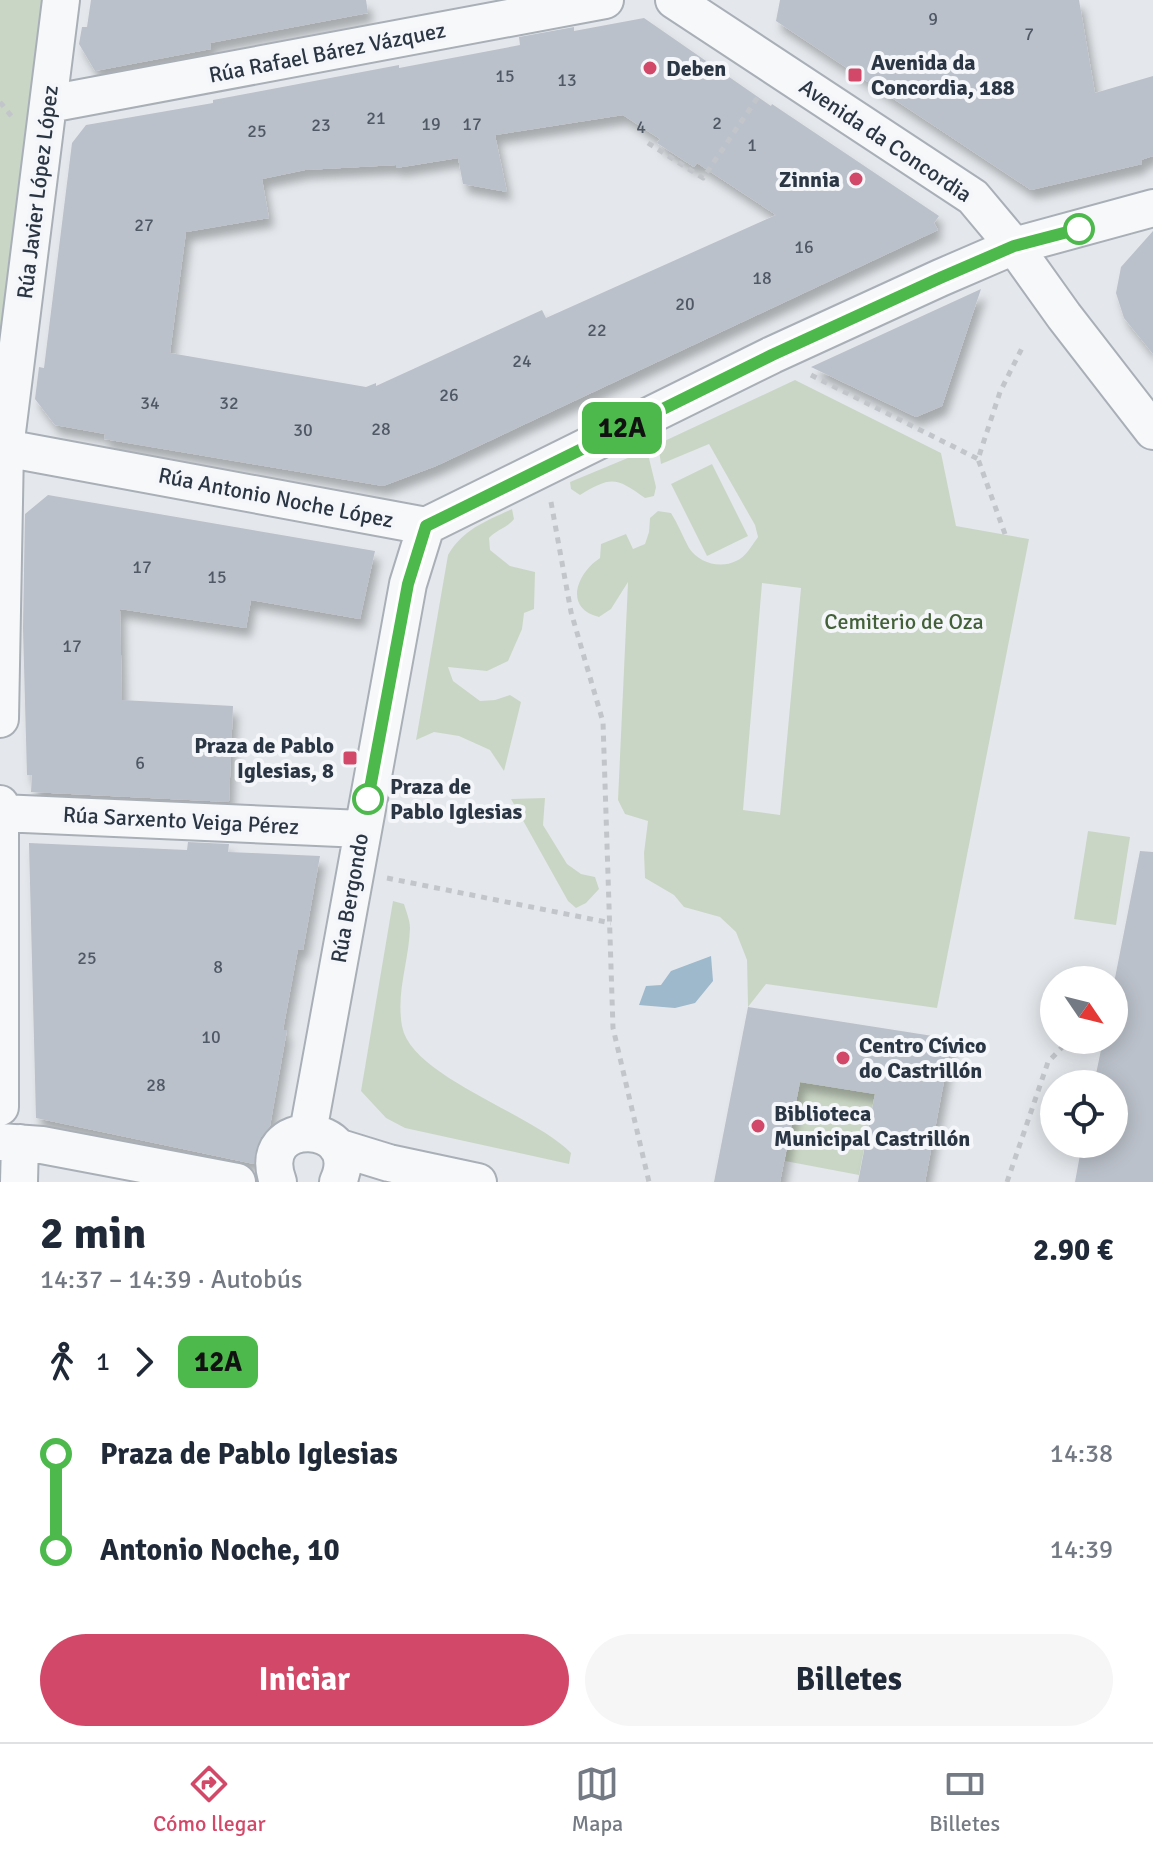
<!DOCTYPE html>
<html lang="es">
<meta charset="utf-8">
<style>
:root{--surface:#fff;--page:#f6f6f7;--text:#1f2937;--muted:#747a83;--line:#e0e1e3;--accent:#d24868}
body{margin:0;font-family:Signika,sans-serif;background:var(--page);color:var(--text);height:100vh;display:flex;flex-direction:column;font-size:30px;white-space:nowrap}
*{box-sizing:border-box;margin:0}
p{font-size:26px;color:var(--muted)}
.icon{flex:none;width:44px;height:44px;fill:none;stroke:currentColor;stroke-width:2;stroke-linecap:round;stroke-linejoin:round}
.map{position:relative;height:1182px;overflow:hidden}
.panel{display:flex;flex-direction:column;background:var(--surface);flex:1}
.panel>*{flex:none}
.badge{padding:0 16px;border-radius:12px;font-size:28px;line-height:52px}
.needle{width:52px;rotate:125deg}
.controls{position:absolute;left:1040px;top:966px;display:grid;gap:16px}
.controls a{display:grid;place-items:center;width:88px;height:88px;border-radius:50%;background:var(--surface);box-shadow:0 4px 20px #0003;font-size:40px}
.map>.badge{position:absolute;translate:-50% -50%;box-shadow:0 0 0 4px #fff}
.legs{display:flex;align-items:center;gap:12px;height:88px;padding:0 40px;font-size:26px}
.legs p{margin-inline-start:auto}
.summary{display:flex;align-items:center;justify-content:space-between;height:136px;padding:0 40px}
h1{font-size:44px;font-weight:700;line-height:60px}
.cta{display:flex;gap:16px;margin-top:auto;padding:16px 40px}
.cta a{flex:1;height:92px;border-radius:48px;background:var(--accent);color:#fff;font-size:32px;font-weight:700;line-height:92px;text-align:center}
.cta a+a{background:var(--page);color:var(--text)}
ul{padding:0 40px;list-style:none}
li{display:flex;align-items:center;gap:28px;height:96px;font-size:30px}
li i{display:grid;place-items:center;width:12px;height:100%;margin:0 10px;background:currentColor}
li i::after{content:'';width:20px;height:20px;margin:-10px;border:6px solid;border-radius:50%;background:var(--surface)}
li p{margin-inline-start:auto}
li:first-child i{background:linear-gradient(#0000 50%,currentColor 0)}
li:last-child i{background:linear-gradient(currentColor 50%,#0000 0)}
.menu{display:flex;justify-content:space-around;align-items:center;height:112px;border-top:2px solid var(--line);background:var(--surface);font-size:22px;color:var(--muted)}
.menu a{display:grid;justify-items:center;gap:4px}
.menu .active{color:var(--accent)}
.map>svg:first-child{display:block}
.green{fill:#cad6c5;fill-rule:evenodd}
.water{fill:#9eb8cc}
.building{fill:#bbc1ca;fill-rule:evenodd;filter:url(#shadow)}
.lines{fill:none;stroke-linecap:round;stroke-linejoin:round}
.street-casing{stroke:#a9afb7;stroke-width:40}
.path{stroke:#c2c6cb;stroke-width:5;stroke-dasharray:6 6;stroke-linecap:butt}
.street{stroke:#f7f8fa;stroke-width:36}
.line-1-casing{stroke:#fff;stroke-width:18}
.line-1{stroke:#4db94c;stroke-width:12}
.poi-dot{fill:#d24868;stroke:#f4f6f9;stroke-width:3}
.stop-1-dot{fill:#fff;stroke:#4db94c;stroke-width:4}
.labels{text-anchor:middle;stroke-width:8;stroke-linejoin:round;paint-order:stroke}
.number-label{font-size:18px;fill:#4f5966}
.street-label{font-size:22px;fill:#2b3645;stroke:#f4f6f9}
.poi-label{font-size:22px;font-weight:bold;fill:#2b3645;stroke:#f4f6f9;text-anchor:start}
.park-label{font-size:22px;fill:#436138;stroke:#f4f6f9}
.stop-label{font-size:22px;font-weight:bold;fill:#2b3645;stroke:#f4f6f9;text-anchor:start}
</style>
<div class="map">
<svg width="1153" height="1182" viewBox="0 0 1153 1182">
<defs>
<filter id="shadow"><feDropShadow dx="5" dy="9" stdDeviation="4" flood-color="#0004"/></filter>
</defs>
<rect width="100%" height="100%" fill="#e4e8ec"/>
<path class="green" d="M 0,0 L 45,0 L 0,369 Z
M 795,380 L 941,453 L 956,526 L 1029,539 L 937,1008 L 766,984 L 748,1007 L 747,960 L 736,932 L 720,917 L 684,907 L 674,895 L 645,878 L 644,853 L 648,821 L 625,814 L 618,800 L 628,582 L 611,609 L 599,617 C 563,608 577,573 600,558 L 601,544 L 626,534 L 633,549 L 645,544 L 649,532 L 650,518 L 658,511 L 671,513 C 678,524 683,537 689,548 C 699,563 720,569 736,561 C 746,557 752,545 758,537 L 755,525 L 709,444 L 661,464 L 658,444 ZM 762,583 L 801,588 L 780,815 L 743,810 Z
M 647,450 L 656,487 L 654,496 L 645,498 C 616,477 611,476 580,495 L 571,489 L 570,482 Z
M 712,464 L 748,536 L 707,556 L 671,484 Z
M 512,509 L 514,519 C 506,529 497,529 489,538 L 490,550 L 510,566 L 535,572 L 534,609 L 524,613 L 522,629 L 508,661 L 487,671 L 448,667 L 453,681 L 480,701 L 495,700 L 510,695 L 521,702 L 504,771 L 490,750 L 459,736 L 434,732 L 416,740 L 448,555 C 463,529 486,521 512,509 Z
M 545,798 L 543,825 L 567,864 L 581,874 L 595,877 L 599,889 L 586,903 L 576,908 L 568,901 L 511,799 Z
M 1088,831 L 1130,837 L 1116,925 L 1074,919 Z
M 393,901 L 404,904 C 406,911 410,920 410,928 C 409,961 396,992 402,1026 C 411,1077 534,1114 571,1153 L 569,1164 L 405,1128 L 386,1118 L 361,1091 Z
M 800,1082 L 875,1094 L 859,1175 L 785,1161 Z"/>
<path class="water" d="M 711,956 L 713,981 L 695,1003 L 675,1008 L 639,1005 L 646,986 L 661,985 L 671,971 Z"/>
<path class="building" d="M 91,0 L 366,0 L 368,13 L 210,43 L 211,49 L 95,71 L 79,44 L 82,27 L 87,27 Z
M 780,0 L 1079,0 L 1095,93 L 1153,76 L 1153,156 L 1141,160 L 1142,164 L 1031,190 L 776,21 Z
M 644,18 L 771,106 L 772,104 L 939,216 L 934,223 L 938,230 L 436,466 L 383,486 L 104,439 L 105,434 L 55,425 L 35,399 L 39,367 L 44,368 L 72,143 L 86,125 L 213,103 L 213,100 L 399,65 L 399,68 L 520,45 L 519,37 L 574,27 L 574,31 ZM 623,115 L 660,139 L 657,143 L 694,167 L 697,163 L 776,215 L 546,318 L 542,310 L 376,386 L 376,383 L 366,387 L 170,353 L 186,232 L 269,218 L 262,179 L 305,170 L 396,165 L 396,168 L 458,158 L 463,184 L 507,192 L 495,135 Z
M 1153,231 L 1153,354 L 1124,318 L 1116,293 L 1121,267 Z
M 981,289 L 942,406 L 916,417 L 811,367 Z
M 48,495 L 375,551 L 360,619 L 251,600 L 246,628 L 120,609 L 122,700 L 233,706 L 229,802 L 31,792 L 32,775 L 27,775 L 23,628 L 25,514 Z
M 188,842 L 229,844 L 228,852 L 320,856 L 303,950 L 298,949 L 283,1030 L 287,1030 L 270,1126 L 261,1137 L 254,1164 L 36,1118 L 29,843 L 187,850 Z
M 1140,851 L 1153,852 L 1153,1182 L 1075,1182 L 1082,1144 L 1114,1144 L 1114,1084 L 1094,1084 L 1103,1040 L 1114,1040 L 1114,983 Z
M 748,1007 L 952,1039 L 925,1182 L 858,1182 L 875,1094 L 800,1082 L 780,1182 L 714,1182 Z"/>
<g class="lines">
<g class="street-casing">
<path id="street" d="M 674,0 L 973,197 L 1014,246 L 1064,316 L 1153,431
M 49,104 L 605,0
M 5,448 L 426,526 L 772,355 L 940,278 L 1014,246 L 1153,208
M 0,719 L 5,448 L 61,0
M 0,804 L 0,1107
M 0,813 L 362,829
M 308,1132 L 408,584 L 426,526
M 0,1142 L 42,1145 L 237,1182
M 337,1147 L 389,1163 L 478,1182
M 19,1182 L 20,1143
M 278,1182 C 253,1114 366,1120 338,1182"/>
</g>
<path class="path" d="M 0,102 L 12,117
M 648,143 L 703,178 L 758,97
M 811,375 L 978,459
M 551,502 L 571,612 L 603,722 L 613,1028 L 649,1182
M 1005,534 L 978,459 L 1000,392 L 1022,348
M 387,878 L 611,923
M 1007,1182 L 1048,1062 L 1069,1040"/>
<use href="#street" class="street"/>
</g>
<g class="lines">
<g class="line-1-casing">
<path id="line-1" d="M 368,799 L 408,584 L 426,526 L 772,355 L 940,278 L 1014,246 L 1079,229"/>
</g>
<use href="#line-1" class="line-1"/>
</g>
<g class="poi-dot">
<circle cx="650" cy="68" r="8"/>
<rect x="847" y="67" width="16" height="16" rx="4"/>
<circle cx="856" cy="179" r="8"/>
<rect x="342" y="750" width="16" height="16" rx="4"/>
<circle cx="843" cy="1058" r="8"/>
<circle cx="758" cy="1126" r="8"/>
</g>
<g class="stop-1-dot">
<circle cx="1079" cy="229" r="14"/>
<circle cx="368" cy="799" r="14"/>
</g>
<g class="labels">
<g class="number-label">
<text x="933" y="25">9</text>
<text x="1029" y="40">7</text>
<text x="505" y="82">15</text>
<text x="567" y="86">13</text>
<text x="376" y="124">21</text>
<text x="717" y="129">2</text>
<text x="431" y="130">19</text>
<text x="472" y="130">17</text>
<text x="321" y="131">23</text>
<text x="641" y="133">4</text>
<text x="257" y="137">25</text>
<text x="752" y="151">1</text>
<text x="144" y="231">27</text>
<text x="804" y="253">16</text>
<text x="762" y="284">18</text>
<text x="685" y="310">20</text>
<text x="597" y="336">22</text>
<text x="522" y="367">24</text>
<text x="449" y="401">26</text>
<text x="150" y="409">34</text>
<text x="229" y="409">32</text>
<text x="381" y="435">28</text>
<text x="303" y="436">30</text>
<text x="142" y="573">17</text>
<text x="217" y="583">15</text>
<text x="72" y="652">17</text>
<text x="140" y="769">6</text>
<text x="87" y="964">25</text>
<text x="218" y="973">8</text>
<text x="211" y="1043">10</text>
<text x="156" y="1091">28</text>
</g>
<g class="street-label">
<text transform="translate(327 52) rotate(-11)" y="8">Rúa Rafael Bárez Vázquez</text>
<text transform="translate(886 140) rotate(34)" y="8">Avenida da Concordia</text>
<text transform="translate(37 192) rotate(-83)" y="8">Rúa Javier López López</text>
<text transform="translate(276 497) rotate(11)" y="8">Rúa Antonio Noche López</text>
<text transform="translate(181 820) rotate(3)" y="8">Rúa Sarxento Veiga Pérez</text>
<text transform="translate(349 898) rotate(-80)" y="8">Rúa Bergondo</text>
</g>
<g class="poi-label">
<text x="871" y="70">Avenida da<tspan x="871" dy="25">Concordia, 188</tspan></text>
<text x="666" y="76">Deben</text>
<text x="840" y="187" text-anchor="end">Zinnia</text>
<text x="334" y="753" text-anchor="end">Praza de Pablo<tspan x="334" dy="25">Iglesias, 8</tspan></text>
<text x="859" y="1053">Centro Cívico<tspan x="859" dy="25">do Castrillón</tspan></text>
<text x="774" y="1121">Biblioteca<tspan x="774" dy="25">Municipal Castrillón</tspan></text>
</g>
<g class="park-label">
<text x="904" y="629">Cemiterio de Oza</text>
</g>
<g class="stop-label">
<text x="390" y="794">Praza de<tspan x="390" dy="25">Pablo Iglesias</tspan></text>
</g>
</g>
</svg>
<div class="controls">
<a><svg class="needle" viewBox="-14 -14 28 28"><path d="M0-13l5 13h-10z" fill="#e53935"/><path d="M0 13l5-13h-10z" fill="#747a83"/></svg></a>
<a><svg class="icon" aria-label="locate" viewBox="0 0 24 24"><circle cx="12" cy="12" r="6"/><path d="M12 2v4M12 18v4M2 12h4M18 12h4"/></svg></a>
</div>
<b class="badge" style="left:622px;top:428px;background:#4db94c;color:#111">12A</b>
</div>
<section class="panel">
<div class="summary"><div><h1>2 min</h1><p>14:37 – 14:39 · Autobús</p></div><b>2.90 €</b></div>
<div class="legs"><svg class="icon" aria-label="walk" viewBox="0 0 24 24"><circle cx="13" cy="4" r="2"/><path d="M13 8l-2 6 4 7M11 14l-3 7M7 12l3-4h3l4 4"/></svg>1<svg class="icon" aria-label="forward" viewBox="0 0 24 24"><path d="M9 5l7 7-7 7"/></svg><b class="badge" style="background:#4db94c;color:#111">12A</b></div>
<ul>
<li><i style="color:#4db94c"></i><b>Praza de Pablo Iglesias</b><p>14:38</p></li>
<li><i style="color:#4db94c"></i><b>Antonio Noche, 10</b><p>14:39</p></li>
</ul>
<div class="cta"><a>Iniciar</a><a>Billetes</a></div>
</section>
<nav class="menu">
<a class="active"><svg class="icon" aria-label="directions" viewBox="0 0 24 24"><path d="M12 3l9 9-9 9-9-9zM9 14v-3h6M13 9l2 2-2 2"/></svg>Cómo llegar</a>
<a><svg class="icon" aria-label="map" viewBox="0 0 24 24"><path d="M3 6l6-2 6 2 6-2v14l-6 2-6-2-6 2zM9 4v14M15 6v14"/></svg>Mapa</a>
<a><svg class="icon" aria-label="tickets" viewBox="0 0 24 24"><path d="M3 7h18v10H3zM15 7v10"/></svg>Billetes</a>
</nav>
